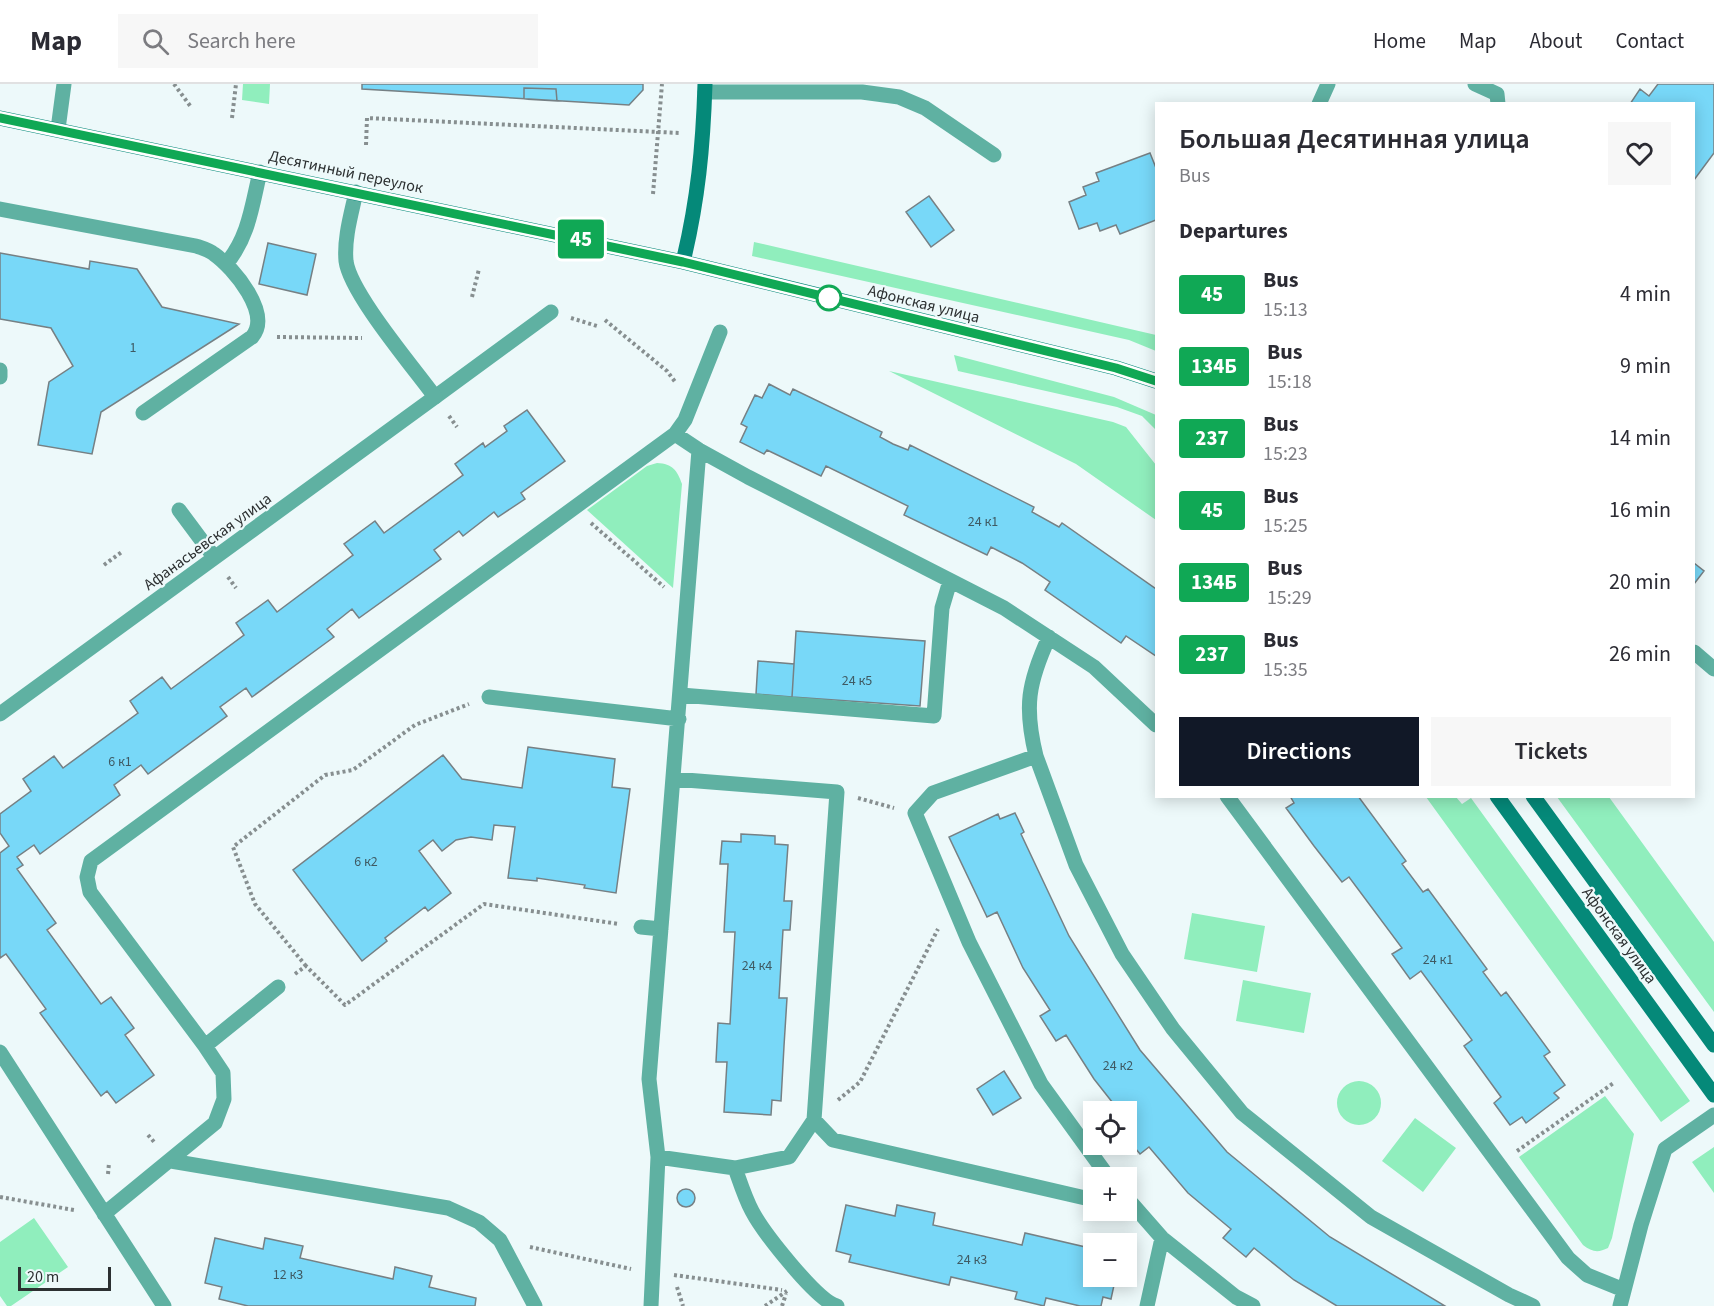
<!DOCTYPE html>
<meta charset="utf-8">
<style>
:root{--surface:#fff;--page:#f7f7f7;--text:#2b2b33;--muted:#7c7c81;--line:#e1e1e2;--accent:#111827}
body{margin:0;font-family:"Source Sans 3",sans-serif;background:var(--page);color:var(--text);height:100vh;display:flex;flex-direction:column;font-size:22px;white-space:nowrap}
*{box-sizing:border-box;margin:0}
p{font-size:20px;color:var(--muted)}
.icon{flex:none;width:33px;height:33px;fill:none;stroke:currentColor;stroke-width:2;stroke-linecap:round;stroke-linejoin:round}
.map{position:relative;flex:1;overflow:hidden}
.drawer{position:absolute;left:1155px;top:18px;width:540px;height:696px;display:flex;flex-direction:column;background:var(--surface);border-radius:0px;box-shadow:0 3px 15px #0003}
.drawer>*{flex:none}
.badge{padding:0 12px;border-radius:4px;font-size:21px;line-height:39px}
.fabs{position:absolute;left:1083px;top:1017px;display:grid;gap:12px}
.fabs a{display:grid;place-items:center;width:54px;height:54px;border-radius:0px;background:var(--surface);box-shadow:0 3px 15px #0003;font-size:30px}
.scale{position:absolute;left:18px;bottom:15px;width:93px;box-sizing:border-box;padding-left:6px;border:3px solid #2c3031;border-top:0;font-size:16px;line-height:21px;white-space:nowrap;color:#2c3031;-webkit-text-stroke:4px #edf9fa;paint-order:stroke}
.map>.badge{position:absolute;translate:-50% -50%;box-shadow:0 0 0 3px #fff}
h2{padding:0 24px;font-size:22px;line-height:54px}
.round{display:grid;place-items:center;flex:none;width:63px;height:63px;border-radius:0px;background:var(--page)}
.summary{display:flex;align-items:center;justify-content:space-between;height:102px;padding:0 24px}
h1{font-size:28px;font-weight:600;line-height:45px}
.button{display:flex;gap:12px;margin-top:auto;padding:12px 24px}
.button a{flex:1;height:69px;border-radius:0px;background:var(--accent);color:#fff;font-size:24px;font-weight:600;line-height:69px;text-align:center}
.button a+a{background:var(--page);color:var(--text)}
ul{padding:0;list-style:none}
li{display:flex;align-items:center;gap:18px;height:72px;padding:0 24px}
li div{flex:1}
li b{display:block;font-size:22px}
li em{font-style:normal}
li .badge{min-width:66px;font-weight:700;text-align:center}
header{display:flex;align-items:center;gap:36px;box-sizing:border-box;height:84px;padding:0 30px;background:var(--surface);border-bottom:2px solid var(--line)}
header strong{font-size:28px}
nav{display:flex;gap:33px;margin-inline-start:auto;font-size:21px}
.search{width:420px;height:54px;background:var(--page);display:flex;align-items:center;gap:15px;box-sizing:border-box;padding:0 21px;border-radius:0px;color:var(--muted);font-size:22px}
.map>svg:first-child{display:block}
.green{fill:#90eebd}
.building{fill:#78d8f8;stroke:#768084;stroke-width:1.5}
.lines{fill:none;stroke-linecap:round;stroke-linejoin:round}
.path{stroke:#878f90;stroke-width:4;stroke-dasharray:3 3;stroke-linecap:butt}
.lane{stroke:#5fb1a2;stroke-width:15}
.street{stroke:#5fb1a2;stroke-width:15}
.secondary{stroke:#058979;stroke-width:15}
.line-casing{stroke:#fff;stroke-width:14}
.line{stroke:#10a855;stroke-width:9}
.stop-dot{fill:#fff;stroke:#10a855;stroke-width:3}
.labels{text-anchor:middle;stroke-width:4.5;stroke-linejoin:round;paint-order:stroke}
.number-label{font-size:14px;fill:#3f5a63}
.street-label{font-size:16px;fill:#2c3031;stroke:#edf9fa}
</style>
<header>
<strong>Map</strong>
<div class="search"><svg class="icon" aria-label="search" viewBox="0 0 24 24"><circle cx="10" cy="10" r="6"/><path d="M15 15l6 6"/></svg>Search here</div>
<nav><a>Home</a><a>Map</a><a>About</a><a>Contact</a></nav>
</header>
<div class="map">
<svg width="1714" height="1222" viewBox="0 0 1714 1222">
<rect width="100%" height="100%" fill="#edf9fa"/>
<path class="green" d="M 243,0 L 270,0 L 269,20 L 242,16 Z
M 754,158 L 1156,251 L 1156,267 L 1129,256 L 752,172 Z
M 954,271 L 1114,313 L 1156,331 L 1156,346 L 1142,332 L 1117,323 L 958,287 Z
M 889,287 L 1113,338 L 1126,343 L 1156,381 L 1156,436 L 1076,380 Z
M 657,379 C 673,380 677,386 682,400 L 673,504 L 587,426 L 647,382 Z
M 1426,713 L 1456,713 L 1462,720 L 1471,714 L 1690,1017 L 1661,1038 Z
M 1557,713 L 1609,713 L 1714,858 L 1714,928 Z
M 1192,829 L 1265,842 L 1257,888 L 1184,875 Z
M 1243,896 L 1311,909 L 1304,949 L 1236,937 Z
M1337 1019a22 22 0 1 1 44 0a22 22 0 1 1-44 0Z
M 1605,1012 L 1634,1050 L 1612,1154 L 1608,1164 C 1598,1169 1592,1168 1583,1161 L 1519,1073 Z
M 1415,1034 L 1456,1064 L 1423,1108 L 1382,1077 Z
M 1714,1063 L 1714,1109 L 1692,1078 Z
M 34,1134 L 68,1183 L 11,1222 L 7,1222 L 0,1212 L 0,1158 Z"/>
<path class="building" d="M 362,0 L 643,0 L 643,6 L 629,21 L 362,5 Z
M 1658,0 L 1714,0 L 1714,69 L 1694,96 L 1694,20 L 1630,20 L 1640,5 L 1649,12 Z
M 524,4 L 556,5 L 557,17 L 524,15 Z
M 1150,69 L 1156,84 L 1156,136 L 1120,150 L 1116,141 L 1100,147 L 1097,139 L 1079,145 L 1069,118 L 1086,111 L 1083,103 L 1099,97 L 1096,89 Z
M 929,112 L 954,146 L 931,163 L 906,128 Z
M 268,159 L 316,170 L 307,211 L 259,200 Z
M 0,169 L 89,185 L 90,177 L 137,185 L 162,223 L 239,240 L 101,328 L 92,370 L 38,361 L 49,298 L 73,282 L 51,244 L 0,235 Z
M 769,300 L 790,311 L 793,305 L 882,348 L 880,353 L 893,360 L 908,366 L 910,361 L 1034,423 L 1032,428 L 1059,443 L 1062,439 L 1156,505 L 1156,572 L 1126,552 L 1121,559 L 1045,506 L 1050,498 L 1022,479 L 991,463 L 987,471 L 904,431 L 908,422 L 826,382 L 821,392 L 767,366 L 764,370 L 740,358 L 747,343 L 741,340 L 755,311 L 762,314 Z
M 527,326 L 565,377 L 521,409 L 525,415 L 498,433 L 494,428 L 463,452 L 459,447 L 434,466 L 441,475 L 359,534 L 352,525 L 327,545 L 334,553 L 252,613 L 246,604 L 220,623 L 227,632 L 148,690 L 141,681 L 114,701 L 120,711 L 40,770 L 34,761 L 17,773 L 23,781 L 17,785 L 56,839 L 47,846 L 101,920 L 111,913 L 134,944 L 125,951 L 154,991 L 116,1019 L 107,1007 L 101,1012 L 40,929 L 46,925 L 6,870 L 0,874 L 0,769 L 9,762 L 0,749 L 0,730 L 31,707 L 23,695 L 54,672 L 63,684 L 138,629 L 130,617 L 162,593 L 171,605 L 244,551 L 236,539 L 268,516 L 277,528 L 353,471 L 344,460 L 375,437 L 384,449 L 463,391 L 455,380 L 483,359 L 485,363 L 507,347 L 504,342 Z
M 1694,479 L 1704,487 L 1694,500 Z
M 796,547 L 925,557 L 920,622 L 792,613 Z
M 758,577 L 794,580 L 792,613 L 756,610 Z
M 528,663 L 615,675 L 612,703 L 630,705 L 616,809 L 584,804 L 585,801 L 537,794 L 537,797 L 508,794 L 515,743 L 494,741 L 492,756 L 471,753 L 456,756 L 442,767 L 433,756 L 419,767 L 451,809 L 428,827 L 425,823 L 385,854 L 387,857 L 362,877 L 293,786 L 443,671 L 462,695 L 522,704 Z
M 1290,712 L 1358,712 L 1406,777 L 1402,780 L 1423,808 L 1428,805 L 1487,885 L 1483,888 L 1501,912 L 1506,908 L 1550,968 L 1544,972 L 1565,1001 L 1554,1009 L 1559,1014 L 1526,1039 L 1522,1033 L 1510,1041 L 1494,1019 L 1501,1013 L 1464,962 L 1472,956 L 1421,887 L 1410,895 L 1392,870 L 1402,864 L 1349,793 L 1342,798 L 1314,762 L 1286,724 L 1294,719 Z
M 1015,729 L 1024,748 L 1021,750 L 1069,852 L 1140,966 L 1227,1068 L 1330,1153 L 1445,1222 L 1337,1222 L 1294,1196 L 1254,1164 L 1246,1173 L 1223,1154 L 1231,1145 L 1188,1109 L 1149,1063 L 1140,1070 L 1126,1053 L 1126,1043 L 1130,1039 L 1126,1035 L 1126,1028 L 1120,1028 L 1094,995 L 1066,951 L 1056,957 L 1040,932 L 1050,926 L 1023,884 L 997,828 L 987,833 L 949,753 L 998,730 L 1000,735 Z
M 741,750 L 775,752 L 775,760 L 788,761 L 784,817 L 792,817 L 791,832 L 790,846 L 783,846 L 779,914 L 787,914 L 784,962 L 781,1017 L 772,1016 L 771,1031 L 724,1028 L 727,978 L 716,978 L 718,939 L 730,940 L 735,848 L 724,848 L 728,780 L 720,780 L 722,757 L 741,758 Z
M 1004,987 L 1021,1014 L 993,1031 L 977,1005 Z
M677 1114a9 9 0 1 1 18 0a9 9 0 1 1-18 0Z
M 846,1121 L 895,1132 L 897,1121 L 935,1129 L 933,1141 L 1022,1161 L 1025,1149 L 1090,1164 L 1092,1156 L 1107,1160 L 1094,1160 L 1094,1192 L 1116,1192 L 1111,1215 L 1103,1213 L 1101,1222 L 1080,1222 L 1046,1214 L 1044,1222 L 1015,1215 L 1017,1208 L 951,1193 L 949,1201 L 849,1178 L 851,1171 L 836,1167 Z
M 215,1154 L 263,1165 L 265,1154 L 303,1162 L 300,1174 L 393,1195 L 395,1183 L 432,1192 L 429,1203 L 476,1214 L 475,1222 L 248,1222 L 219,1215 L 222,1203 L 205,1199 Z"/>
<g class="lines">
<path class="path" d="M 174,0 L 191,23
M 232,34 L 236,0
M 366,61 L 367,34 L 680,49
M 653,110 L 662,0
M 472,213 L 479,185
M 571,234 L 597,242
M 605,236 L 667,287 L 676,299
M 277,253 L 362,254
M 449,332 L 457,343
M 591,439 L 664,503
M 104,481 L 123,467
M 228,493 L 236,504
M 858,714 L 894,724
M 306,882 L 255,820 L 233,763 L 325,691 L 353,686 L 415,641 L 469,620
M 295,890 L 306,882 L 345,921 L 484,820 L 619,840
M 838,1016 L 860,998 L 938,845
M 148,1051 L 155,1059
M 1517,1067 L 1615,998
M 108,1090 L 109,1079
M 0,1113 L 74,1126
M 530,1163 L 631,1185
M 674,1191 L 782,1206
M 677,1203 L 683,1222
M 765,1222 L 787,1207
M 782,1222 L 786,1210"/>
<path class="lane" d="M 1475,0 L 1497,10 L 1498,20
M 705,8 L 862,8 L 899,13 L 925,24 L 994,71
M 1319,20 L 1328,0
M 58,45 L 64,0
M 0,125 L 196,162 C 202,164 209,166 214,170 C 234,184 272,230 252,253 L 143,329
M 226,180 C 249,153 252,121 260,88
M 0,286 L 0,293
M 435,313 L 551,228
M 675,350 L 699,366 L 748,393 L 1004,524 L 1094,583 L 1156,641
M 179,426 L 214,473
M 1049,553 C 1028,599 1024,623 1036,672 L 933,709 L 915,729 L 969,858 L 1041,1000 L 1109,1094
M 1694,568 L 1714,585
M 681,611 L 934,632 L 942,524 L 950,497
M 489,613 L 679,635
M 1036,672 L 1076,781 L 1122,870 L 1173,945 L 1242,1029 L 1371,1133 L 1509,1211 L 1533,1222
M 1227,712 L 1568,1174 L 1587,1191 L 1624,1206
M 641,843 L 661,845
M 205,962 L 278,903
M 0,968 L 164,1222
M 814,1036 L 833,1056 L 1094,1116
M 658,1073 L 735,1084 L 789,1073 L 814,1036 L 837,708 L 673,695
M 171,1077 L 448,1124 L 479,1138 L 500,1156 L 535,1222
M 735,1084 C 740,1098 745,1114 752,1127 C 763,1148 817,1217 837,1222
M 1126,1113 L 1162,1154 L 1236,1213 L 1253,1222
M 104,1130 L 215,1039 L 224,1015 L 223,989 L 205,962 L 90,808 L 87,793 L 91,777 L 675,350 L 685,336 L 720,248
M 651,1222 L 658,1073 L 649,995 L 699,366
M 1147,1222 L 1162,1154
M 1620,1222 L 1641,1141 L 1665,1065 L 1714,1031"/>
<path class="street" d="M 0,630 L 435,313 C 414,284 350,209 346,177 C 344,154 351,131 356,108"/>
<path class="secondary" d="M 0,34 L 683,178 L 1116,284 L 1156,297
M 683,178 C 698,116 703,63 705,0
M 1497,712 L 1714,1011
M 1533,712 L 1714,961"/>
</g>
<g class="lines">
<g class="line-casing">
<path id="line" d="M 0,34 L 683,178 L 1116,284 L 1156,297"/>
</g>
<use href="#line" class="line"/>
</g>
<circle class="stop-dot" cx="829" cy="214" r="12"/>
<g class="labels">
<g class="number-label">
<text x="133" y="268">1</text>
<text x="983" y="442">24 к1</text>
<text x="857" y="601">24 к5</text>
<text x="120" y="682">6 к1</text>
<text x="366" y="782">6 к2</text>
<text x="1438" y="880">24 к1</text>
<text x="757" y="886">24 к4</text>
<text x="1118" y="986">24 к2</text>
<text x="972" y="1180">24 к3</text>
<text x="288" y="1195">12 к3</text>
</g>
<g class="street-label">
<text transform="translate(346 87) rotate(12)" y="6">Десятинный переулок</text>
<text transform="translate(924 219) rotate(14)" y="6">Афонская улица</text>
<text transform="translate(207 457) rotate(-36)" y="6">Афанасьевская улица</text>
<text transform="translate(1620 851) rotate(54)" y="6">Афонская улица</text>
</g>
</g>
</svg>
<div class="fabs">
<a><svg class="icon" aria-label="locate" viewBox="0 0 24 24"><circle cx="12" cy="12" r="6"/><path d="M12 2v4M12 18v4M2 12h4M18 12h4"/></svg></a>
<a>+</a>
<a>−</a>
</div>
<div class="scale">20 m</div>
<b class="badge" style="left:581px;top:155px;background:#10a855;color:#fff">45</b>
<section class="drawer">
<div class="summary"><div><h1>Большая Десятинная улица</h1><p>Bus</p></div><a class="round"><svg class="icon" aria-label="heart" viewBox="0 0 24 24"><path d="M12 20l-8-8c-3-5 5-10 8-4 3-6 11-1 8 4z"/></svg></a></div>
<h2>Departures</h2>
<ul>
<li><span class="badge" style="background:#10a855;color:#fff">45</span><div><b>Bus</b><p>15:13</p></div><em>4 min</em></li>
<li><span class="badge" style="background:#10a855;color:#fff">134Б</span><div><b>Bus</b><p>15:18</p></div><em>9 min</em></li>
<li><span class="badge" style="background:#10a855;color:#fff">237</span><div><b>Bus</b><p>15:23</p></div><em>14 min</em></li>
<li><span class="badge" style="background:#10a855;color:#fff">45</span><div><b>Bus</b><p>15:25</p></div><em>16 min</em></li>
<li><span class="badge" style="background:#10a855;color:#fff">134Б</span><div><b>Bus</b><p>15:29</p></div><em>20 min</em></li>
<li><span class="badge" style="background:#10a855;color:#fff">237</span><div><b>Bus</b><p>15:35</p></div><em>26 min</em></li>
</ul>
<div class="button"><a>Directions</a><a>Tickets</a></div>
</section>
</div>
